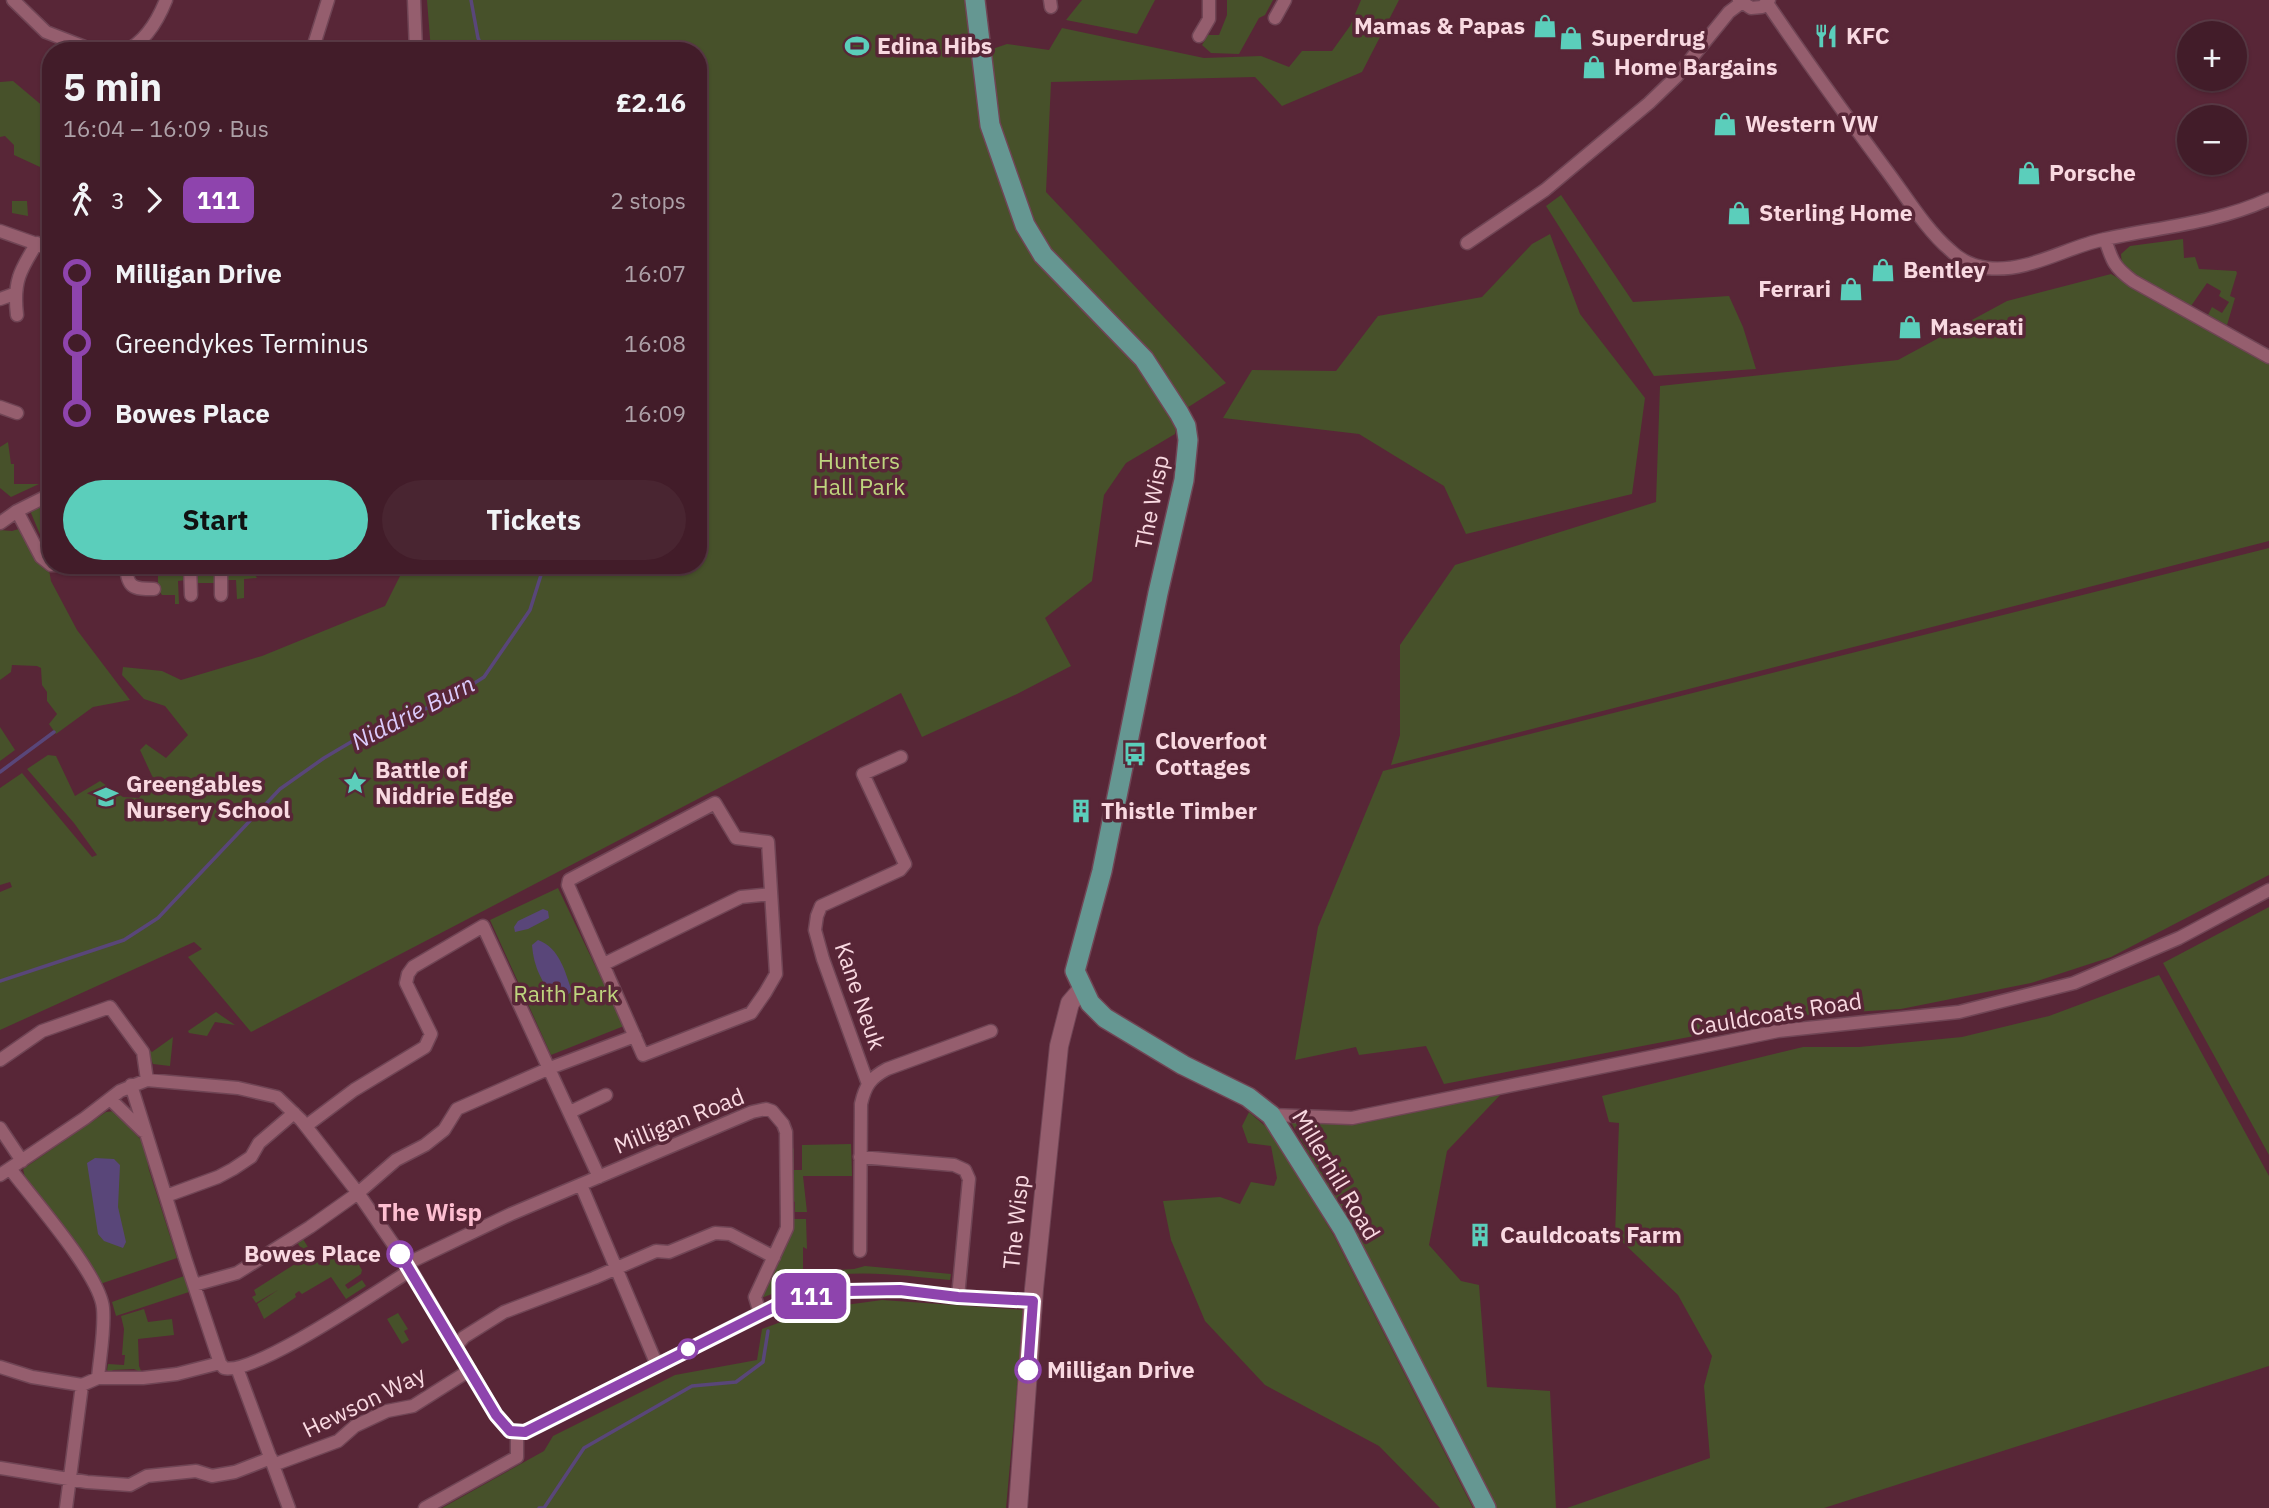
<!DOCTYPE html>
<meta charset="utf-8">
<style>
:root{--surface:#421c29;--page:#492531;--text:#f1f3f6;--muted:#aea1a8;--line:#5a3a46;--accent:#5bcebb}
body{margin:0;font-family:"IBM Plex Sans",sans-serif;background:var(--page);color:var(--text);height:100vh;display:flex;flex-direction:column;font-size:26px;white-space:nowrap}
*{box-sizing:border-box;margin:0}
p{font-size:23px;color:var(--muted)}
.icon{flex:none;width:38px;height:38px;fill:none;stroke:currentColor;stroke-width:2;stroke-linecap:round;stroke-linejoin:round}
.map{position:relative;flex:1;overflow:hidden}
.sheet{position:absolute;left:42px;top:42px;width:665px;height:532px;display:flex;flex-direction:column;background:var(--surface);border-radius:28px;box-shadow:0 2px 5px #0004,0 0 0 2px var(--line)}
.sheet>*{flex:none}
.badge{padding:0 14px;border-radius:10px;font-size:24px;line-height:46px}
.fabs{position:absolute;left:2177px;top:21px;display:grid;gap:14px}
.fabs a{display:grid;place-items:center;width:70px;height:70px;border-radius:50%;background:var(--surface);box-shadow:0 2px 5px #0004,0 0 0 2px var(--line);font-size:35px}
.map>.badge{position:absolute;translate:-50% -50%;box-shadow:0 0 0 4px #fff}
.legs{display:flex;align-items:center;gap:10px;height:77px;padding:0 21px;font-size:23px}
.legs p{margin-inline-start:auto}
.headline{display:flex;align-items:center;justify-content:space-between;height:119px;padding:0 21px}
h1{font-size:38px;font-weight:700;line-height:52px}
.action{display:flex;gap:14px;margin-top:auto;padding:14px 21px}
.action a{flex:1;height:80px;border-radius:42px;background:var(--accent);color:#111;font-size:28px;font-weight:700;line-height:80px;text-align:center}
.action a+a{background:var(--page);color:var(--text)}
ul{padding:0 21px;list-style:none}
li{display:flex;align-items:center;gap:24px;height:70px;font-size:26px}
li i{display:grid;place-items:center;width:10px;height:100%;margin:0 9px;background:currentColor}
li i::after{content:'';width:18px;height:18px;margin:-9px;border:5px solid;border-radius:50%;background:var(--surface)}
li p{margin-inline-start:auto}
li:first-child i{background:linear-gradient(#0000 50%,currentColor 0)}
li:last-child i{background:linear-gradient(currentColor 50%,#0000 0)}
.map>svg:first-child{display:block}
.green{fill:#47512a}
.water{fill:#594679}
.lines{fill:none;stroke-linecap:round;stroke-linejoin:round}
.stream{stroke:#594679;stroke-width:3.5}
.street-casing{stroke:#704555;stroke-width:15}
.secondary-casing{stroke:#704555;stroke-width:20}
.primary-casing{stroke:#704555;stroke-width:22}
.street{stroke:#955e6e;stroke-width:12}
.secondary{stroke:#955e6e;stroke-width:18}
.primary{stroke:#659792;stroke-width:19}
.line-1-casing{stroke:#fff;stroke-width:16}
.line-1{stroke:#8e44ad;stroke-width:10}
.stop-1-dot{fill:#fff;stroke:#8e44ad;stroke-width:3.5}
.labels{text-anchor:middle;stroke-width:7;stroke-linejoin:round;paint-order:stroke}
.poi-label{font-size:23px;font-weight:bold;fill:#f9d9e1;stroke:#582637;text-anchor:start}
.park-label{font-size:23px;fill:#bed47e;stroke:#582637}
.street-label{font-size:23px;fill:#f9d9e1;stroke:#582637}
.stop-label{font-size:23px;font-weight:bold;fill:#f9d9e1;stroke:#582637;text-anchor:end}
.water-label{font-size:24px;font-style:italic;fill:#dccbfc;stroke:#582637}
.neighbourhood-label{font-size:24px;font-weight:bold;fill:#febfd1;stroke:#582637}
</style>
<div class="map">
<svg width="2269" height="1508" viewBox="0 0 2269 1508">
<rect width="100%" height="100%" fill="#582637"/>
<path class="green" d="M 427,0 L 968,0 L 975,55 L 1007,44 L 1049,50 L 1062,28 L 1204,58 L 1261,56 L 1289,67 L 1302,51 L 1332,51 L 1350,26 L 1361,0 L 1399,0 L 1362,72 L 1282,106 L 1255,77 L 1051,82 L 1046,192 L 1226,383 L 1179,413 L 1175,434 L 1126,463 L 1104,495 L 1092,581 L 1045,618 L 1071,666 L 1017,694 L 922,737 L 901,693 L 251,1032 L 188,957 L 202,949 L 194,942 L 0,1030 L 0,892 L 12,887 L 10,882 L 0,885 L 0,788 L 22,773 L 92,857 L 97,855 L 74,823 L 27,769 L 48,755 L 56,756 L 75,796 L 100,781 L 123,797 L 139,798 L 153,778 L 140,750 L 146,744 L 166,758 L 188,735 L 165,706 L 144,699 L 122,675 L 123,667 L 162,671 L 181,680 L 262,656 L 385,606 L 400,576 L 399,565 L 698,565 L 698,51 L 431,51 Z
M 1082,0 L 1155,0 L 1137,34 L 1066,20 Z
M 1227,0 L 1273,0 L 1265,15 L 1259,18 L 1239,54 L 1211,53 L 1202,45 L 1208,35 L 1219,35 L 1227,15 Z
M 13,81 L 51,113 L 51,167 L 40,167 L 14,155 L 14,145 L 5,136 L 0,137 L 0,82 Z
M 1561,195 L 1633,302 L 1729,296 L 1743,327 L 1756,369 L 1654,376 L 1546,206 Z
M 12,201 L 27,201 L 28,216 L 12,213 Z
M 1550,234 L 1580,314 L 1645,398 L 1632,494 L 1466,534 L 1444,486 L 1359,434 L 1223,418 L 1252,370 L 1336,371 L 1378,316 L 1482,297 L 1532,244 Z
M 2183,239 L 2184,258 L 2195,257 L 2199,269 L 2236,271 L 2237,273 L 2230,296 L 2235,298 L 2227,325 L 2208,315 L 2212,307 L 2222,313 L 2229,302 L 2219,296 L 2221,291 L 2207,283 L 2191,306 L 2135,276 L 2122,265 L 2121,254 L 2130,246 Z
M 2111,274 L 2269,364 L 2269,541 L 1391,765 L 1400,735 L 1400,645 L 1455,565 L 1656,502 L 1660,386 L 1898,360 L 2007,301 Z
M 8,442 L 11,464 L 14,464 L 14,484 L 39,484 L 11,497 L 0,488 L 0,447 Z
M 51,500 L 51,552 L 47,551 L 31,513 L 33,509 Z
M 22,528 L 49,570 L 51,581 L 77,630 L 130,700 L 93,707 L 56,734 L 49,724 L 57,714 L 47,701 L 47,692 L 42,685 L 41,668 L 37,666 L 12,665 L 11,672 L 0,680 L 0,530 L 12,531 Z
M 2269,548 L 2269,875 L 2111,957 L 2031,983 L 1901,1009 L 1804,1015 L 1444,1084 L 1426,1046 L 1359,1055 L 1356,1047 L 1295,1060 L 1318,927 L 1383,771 Z
M 158,565 L 178,565 L 178,572 L 186,572 L 186,580 L 178,581 L 179,604 L 175,604 L 175,595 L 162,595 L 158,589 Z
M 202,565 L 213,565 L 217,583 L 198,583 L 198,570 Z
M 235,565 L 260,565 L 254,573 L 257,578 L 244,579 L 244,598 L 237,599 L 236,580 L 228,580 L 228,570 L 235,570 Z
M 0,727 L 15,750 L 0,761 Z
M 558,888 L 624,1026 L 551,1055 L 490,920 Z
M 2269,907 L 2269,1155 L 2163,963 Z
M 2159,975 L 2269,1176 L 2269,1366 L 1824,1508 L 1567,1508 L 1710,1458 L 1704,1386 L 1712,1356 L 1678,1295 L 1615,1235 L 1619,1123 L 1609,1122 L 1602,1096 L 1803,1047 L 1859,1047 L 1962,1037 L 2049,1016 Z
M 216,1012 L 235,1025 L 215,1022 L 207,1036 L 189,1033 L 188,1031 Z
M 173,1037 L 170,1066 L 153,1064 L 146,1047 L 152,1052 Z
M 1503,1092 L 1447,1151 L 1429,1245 L 1461,1281 L 1479,1285 L 1487,1387 L 1550,1391 L 1556,1508 L 1493,1508 L 1349,1227 L 1291,1122 L 1352,1124 Z
M 114,1111 L 144,1143 L 149,1170 L 177,1258 L 100,1284 L 26,1182 L 23,1169 L 106,1112 Z
M 1249,1112 L 1272,1132 L 1334,1236 L 1473,1508 L 1440,1508 L 1379,1446 L 1265,1385 L 1205,1321 L 1171,1240 L 1163,1201 L 1220,1197 L 1240,1204 L 1251,1182 L 1274,1186 L 1277,1178 L 1271,1146 L 1248,1143 L 1242,1126 Z
M 851,1144 L 852,1176 L 803,1176 L 807,1212 L 795,1212 L 795,1202 L 789,1198 L 789,1152 L 794,1148 L 794,1170 L 802,1170 L 802,1145 Z
M 794,1219 L 806,1219 L 807,1249 L 803,1247 L 803,1272 L 854,1269 L 865,1266 L 951,1274 L 950,1280 C 905,1276 857,1268 813,1279 C 796,1284 778,1292 761,1298 Z
M 303,1239 L 319,1265 L 350,1247 L 361,1263 L 359,1265 L 362,1270 L 361,1274 L 345,1285 L 348,1289 L 362,1280 L 366,1286 L 346,1299 L 331,1277 L 302,1294 L 299,1291 L 295,1294 L 296,1297 L 264,1319 L 257,1304 L 278,1290 L 256,1303 L 252,1297 L 256,1295 L 254,1290 L 306,1257 L 297,1242 Z
M 184,1276 L 189,1292 L 116,1316 L 112,1302 Z
M 882,1300 L 1024,1310 L 1006,1508 L 442,1508 L 544,1451 L 553,1436 L 675,1375 L 757,1360 L 762,1329 L 816,1309 Z
M 144,1309 L 148,1322 L 172,1319 L 174,1335 L 138,1339 L 139,1366 L 142,1373 L 134,1369 L 113,1370 L 110,1373 L 107,1370 L 108,1364 L 124,1365 L 125,1355 L 122,1355 L 124,1329 L 121,1316 Z
M 398,1313 L 408,1329 L 404,1331 L 409,1340 L 402,1344 L 387,1319 Z"/>
<path class="water" d="M 543,909 L 548,911 L 549,918 L 528,929 L 515,932 L 514,927 L 518,921 Z
M 538,940 C 560,948 565,972 572,991 L 564,998 L 554,1000 C 542,980 534,969 532,945 Z
M 95,1158 L 114,1159 L 120,1165 L 118,1207 L 126,1242 L 123,1248 L 104,1241 L 98,1234 L 87,1163 Z"/>
<g class="lines">
<path class="stream" d="M 471,0 L 478,38 L 484,51
M 0,772 L 54,732
M 0,981 L 124,940 L 158,918 L 280,789 L 324,758 L 373,729 L 448,700 L 484,677 L 530,610 L 541,575 L 542,565
M 539,1508 L 544,1508 L 584,1448 L 692,1386 L 736,1382 L 763,1362 L 768,1331"/>
<g class="street-casing">
<path id="street" d="M 13,0 L 46,32 L 95,51
M 414,0 L 416,51
M 1050,0 L 1051,7
M 1739,0 L 1751,8 L 1762,7 L 1769,0
M 1767,3 C 1805,59 1844,113 1884,167 C 1904,193 1925,229 1950,250 C 1960,260 1973,266 1987,268 C 2028,273 2066,247 2105,239 C 2161,227 2216,223 2269,199
M 1275,18 L 1285,0
M 1199,36 L 1209,19 L 1209,0
M 243,50 L 243,51
M 125,51 C 145,42 158,20 166,0
M 312,51 L 328,0
M 0,231 L 51,249
M 2105,239 C 2112,261 2114,267 2133,281 L 2269,357
M 1467,243 L 1545,190 L 1649,103 L 1677,76 L 1729,12 L 1741,3
M 0,299 L 14,294
M 17,315 C 13,282 20,270 37,243
M 0,407 L 17,413
M 17,511 L 41,557 L 51,565
M 0,523 L 17,511 L 51,494
M 52,565 L 85,565
M 126,565 C 127,588 133,589 154,589
M 190,565 L 191,595
M 221,565 L 221,595
M 293,565 L 293,568
M 715,803 L 736,838 L 768,842 L 776,974 L 765,993 L 751,1013 L 643,1055 L 568,885 L 569,880 Z
M 604,964 L 741,897 L 771,894
M 0,1060 L 42,1031 L 110,1007 L 143,1052 L 147,1080
M 868,1084 L 823,959 L 815,930 L 817,916 L 821,906 L 900,870 L 905,864 L 863,774 L 901,757
M 131,1085 L 185,1258 L 220,1363 L 224,1368 C 254,1376 380,1289 411,1270
M 110,1099 L 143,1131
M 570,1112 L 606,1095
M 1271,1115 L 1352,1118 L 1778,1031 L 1959,1012 L 2074,983 L 2179,938 L 2269,890
M 306,1126 L 354,1090 L 425,1047 L 431,1034 L 406,983 L 408,974 L 413,967 L 483,926 L 599,1177
M 0,1128 L 22,1161
M 860,1157 L 954,1165 L 965,1170 L 969,1179 L 958,1297
M 11,1170 C 33,1199 100,1275 103,1308 C 105,1330 100,1355 98,1378
M 0,1175 L 85,1118 L 120,1091 L 147,1080 L 238,1088 L 277,1097 L 301,1120 L 358,1193 L 411,1270 L 496,1415 C 510,1434 516,1436 538,1426 L 760,1313 L 811,1296 L 846,1291 L 900,1290 L 958,1297 L 1033,1301
M 581,1185 L 657,1365
M 166,1196 L 218,1177 L 233,1169 L 251,1157 L 259,1143 L 294,1113
M 860,1251 L 861,1104 C 865,1086 870,1078 887,1069 L 991,1031
M 406,1264 L 511,1214 L 752,1112 L 766,1109 L 772,1111 L 783,1124 L 786,1132 L 787,1218 L 787,1228 L 755,1297 L 760,1313
M 194,1285 L 237,1273 L 310,1227 L 358,1193 L 396,1160 L 425,1145 L 444,1130 L 457,1109 L 550,1068 L 635,1036
M 456,1346 L 464,1337 L 504,1312 L 594,1278 L 656,1251 L 669,1252 L 715,1233 L 730,1234 L 774,1257
M 0,1367 L 32,1377 L 82,1385 L 98,1378 L 143,1378 L 177,1374 L 220,1363
M 237,1368 L 289,1508
M 273,1465 L 338,1441 L 355,1426 L 387,1411 L 413,1406 L 470,1370
M 0,1468 L 87,1482 L 130,1485 L 147,1476 L 196,1471 L 212,1476 L 235,1472 L 271,1458
M 66,1508 L 82,1385
M 425,1508 L 517,1457 L 517,1432"/>
</g>
<g class="secondary-casing">
<path id="secondary" d="M 1018,1508 L 1034,1289 L 1059,1046 L 1070,1003 L 1082,989"/>
</g>
<g class="primary-casing">
<path id="primary" d="M 975,0 L 990,125 L 1025,225 L 1043,255 L 1144,359 L 1179,413 L 1186,426 L 1188,440 L 1184,480 L 1158,593 L 1102,871 L 1075,971 L 1090,1003 L 1105,1018 L 1183,1065 L 1248,1097 L 1271,1115 L 1343,1229 L 1486,1508"/>
</g>
<use href="#street" class="street"/>
<use href="#secondary" class="secondary"/>
<use href="#primary" class="primary"/>
</g>
<g class="lines">
<g class="line-1-casing">
<path id="line-1" d="M 400,1254 L 496,1415 L 510,1431 L 525,1432 L 776,1306 L 811,1296 L 846,1291 L 900,1290 L 958,1297 L 1033,1301 L 1028,1370"/>
</g>
<use href="#line-1" class="line-1"/>
</g>
<defs>
<g id="shop-bare" transform="scale(1.89)"><path d="M-5-2.5h2.3a2.7 3.5 0 0 1 5.4 0H5L5.5 6h-11ZM-1.5-2.5h3a1.5 2.3 0 0 0-3 0Z" fill="#5bcebb" stroke="#582637" stroke-width="2.5" paint-order="stroke"/></g>
<g id="restaurant-bare" transform="scale(1.89)"><path d="M-5-6h1v4h1v-4h1v4h1v-4h1v5L-1.5 .5V6h-2V.5L-5-1ZM5-6V6H3V1.5H1.5Q1.5-4 5-6Z" fill="#5bcebb" stroke="#582637" stroke-width="2.5" paint-order="stroke"/></g>
<g id="stadium-bare" transform="scale(1.89)"><path d="M0-5a6.5 5 0 1 0 0 10a6.5 5 0 1 0 0-10ZM-3.5-1.8h7v3.6h-7Z" fill="#5bcebb" stroke="#582637" stroke-width="2.5" paint-order="stroke"/></g>
<g id="bus-bare" transform="scale(1.89)"><path d="M-5-6H5V4H4V6H2V4H-2V6H-4V4H-5ZM-3.5-4V0h7V-4ZM-3.5 1.2v1.5H-2V1.2ZM2 1.2v1.5H3.5V1.2Z" fill="#5bcebb" stroke="#582637" stroke-width="2.5" paint-order="stroke"/></g>
<g id="sight-bare" transform="scale(1.89)"><path d="M0-6L1.8-2.2L6-1.7L2.9 1.2L3.7 5.4L0 3.3L-3.7 5.4L-2.9 1.2L-6-1.7L-1.8-2.2Z" fill="#5bcebb" stroke="#582637" stroke-width="2.5" paint-order="stroke"/></g>
<g id="school-bare" transform="scale(1.89)"><path d="M0-5L7-2L0 1L-7-2ZM-4 1L0 2.5L4 1V4Q0 6-4 4Z" fill="#5bcebb" stroke="#582637" stroke-width="2.5" paint-order="stroke"/></g>
<g id="building-bare" transform="scale(1.89)"><path d="M-4-6H4V6H1V3H-1V6H-4ZM-2.5-4.3h1.7v1.8h-1.7ZM.8-4.3h1.7v1.8H.8ZM-2.5-1h1.7V.8h-1.7ZM.8-1h1.7V.8H.8Z" fill="#5bcebb" stroke="#582637" stroke-width="2.5" paint-order="stroke"/></g>
</defs>
<g fill-rule="evenodd">
<use href="#shop-bare" x="1545" y="26"/>
<use href="#restaurant-bare" x="1826" y="36"/>
<use href="#shop-bare" x="1571" y="38"/>
<use href="#stadium-bare" x="857" y="46"/>
<use href="#shop-bare" x="1594" y="67"/>
<use href="#shop-bare" x="1725" y="124"/>
<use href="#shop-bare" x="2029" y="173"/>
<use href="#shop-bare" x="1739" y="213"/>
<use href="#shop-bare" x="1883" y="270"/>
<use href="#shop-bare" x="1851" y="289"/>
<use href="#shop-bare" x="1910" y="327"/>
<use href="#bus-bare" x="1135" y="754"/>
<use href="#sight-bare" x="355" y="783"/>
<use href="#school-bare" x="106" y="797"/>
<use href="#building-bare" x="1081" y="811"/>
<use href="#building-bare" x="1480" y="1235"/>
</g>
<g class="stop-1-dot">
<circle cx="400" cy="1254" r="12"/>
<circle cx="688" cy="1349" r="9"/>
<circle cx="1028" cy="1370" r="12"/>
</g>
<g class="labels">
<g class="poi-label">
<text x="1525" y="34" text-anchor="end">Mamas &amp; Papas</text>
<text x="1846" y="44">KFC</text>
<text x="1591" y="46">Superdrug</text>
<text x="877" y="54">Edina Hibs</text>
<text x="1614" y="75">Home Bargains</text>
<text x="1745" y="132">Western VW</text>
<text x="2049" y="181">Porsche</text>
<text x="1759" y="221">Sterling Home</text>
<text x="1903" y="278">Bentley</text>
<text x="1831" y="297" text-anchor="end">Ferrari</text>
<text x="1930" y="335">Maserati</text>
<text x="1155" y="749">Cloverfoot<tspan x="1155" dy="26">Cottages</tspan></text>
<text x="375" y="778">Battle of<tspan x="375" dy="26">Niddrie Edge</tspan></text>
<text x="126" y="792">Greengables<tspan x="126" dy="26">Nursery School</tspan></text>
<text x="1101" y="819">Thistle Timber</text>
<text x="1500" y="1243">Cauldcoats Farm</text>
</g>
<g class="park-label">
<text x="859" y="469">Hunters<tspan x="859" dy="26">Hall Park</tspan></text>
<text x="566" y="1002">Raith Park</text>
</g>
<g class="street-label">
<text transform="translate(1152 502) rotate(-79)" y="8">The Wisp</text>
<text transform="translate(860 996) rotate(71)" y="8">Kane Neuk</text>
<text transform="translate(1776 1014) rotate(-9)" y="8">Cauldcoats Road</text>
<text transform="translate(679 1121) rotate(-22)" y="8">Milligan Road</text>
<text transform="translate(1336 1175) rotate(59)" y="8">Millerhill Road</text>
<text transform="translate(1016 1222) rotate(-84)" y="8">The Wisp</text>
<text transform="translate(364 1402) rotate(-26)" y="8">Hewson Way</text>
</g>
<g class="stop-label">
<text x="381" y="1262">Bowes Place</text>
<text x="1047" y="1378" text-anchor="start">Milligan Drive</text>
</g>
<g class="water-label">
<text transform="translate(413 713) rotate(-27)" y="8">Niddrie Burn</text>
</g>
<g class="neighbourhood-label">
<text x="430" y="1221">The Wisp</text>
</g>
</g>
</svg>
<div class="fabs">
<a>+</a>
<a>−</a>
</div>
<b class="badge" style="left:811px;top:1296px;background:#8e44ad;color:#fff">111</b>
<section class="sheet">
<div class="headline"><div><h1>5 min</h1><p>16:04 – 16:09 · Bus</p></div><b>£2.16</b></div>
<div class="legs"><svg class="icon" aria-label="walk" viewBox="0 0 24 24"><circle cx="13" cy="4" r="2"/><path d="M13 8l-2 6 4 7M11 14l-3 7M7 12l3-4h3l4 4"/></svg>3<svg class="icon" aria-label="forward" viewBox="0 0 24 24"><path d="M9 5l7 7-7 7"/></svg><b class="badge" style="background:#8e44ad;color:#fff">111</b><p>2 stops</p></div>
<ul>
<li><i style="color:#8e44ad"></i><b>Milligan Drive</b><p>16:07</p></li>
<li><i style="color:#8e44ad"></i><span>Greendykes Terminus</span><p>16:08</p></li>
<li><i style="color:#8e44ad"></i><b>Bowes Place</b><p>16:09</p></li>
</ul>
<div class="action"><a>Start</a><a>Tickets</a></div>
</section>
</div>
